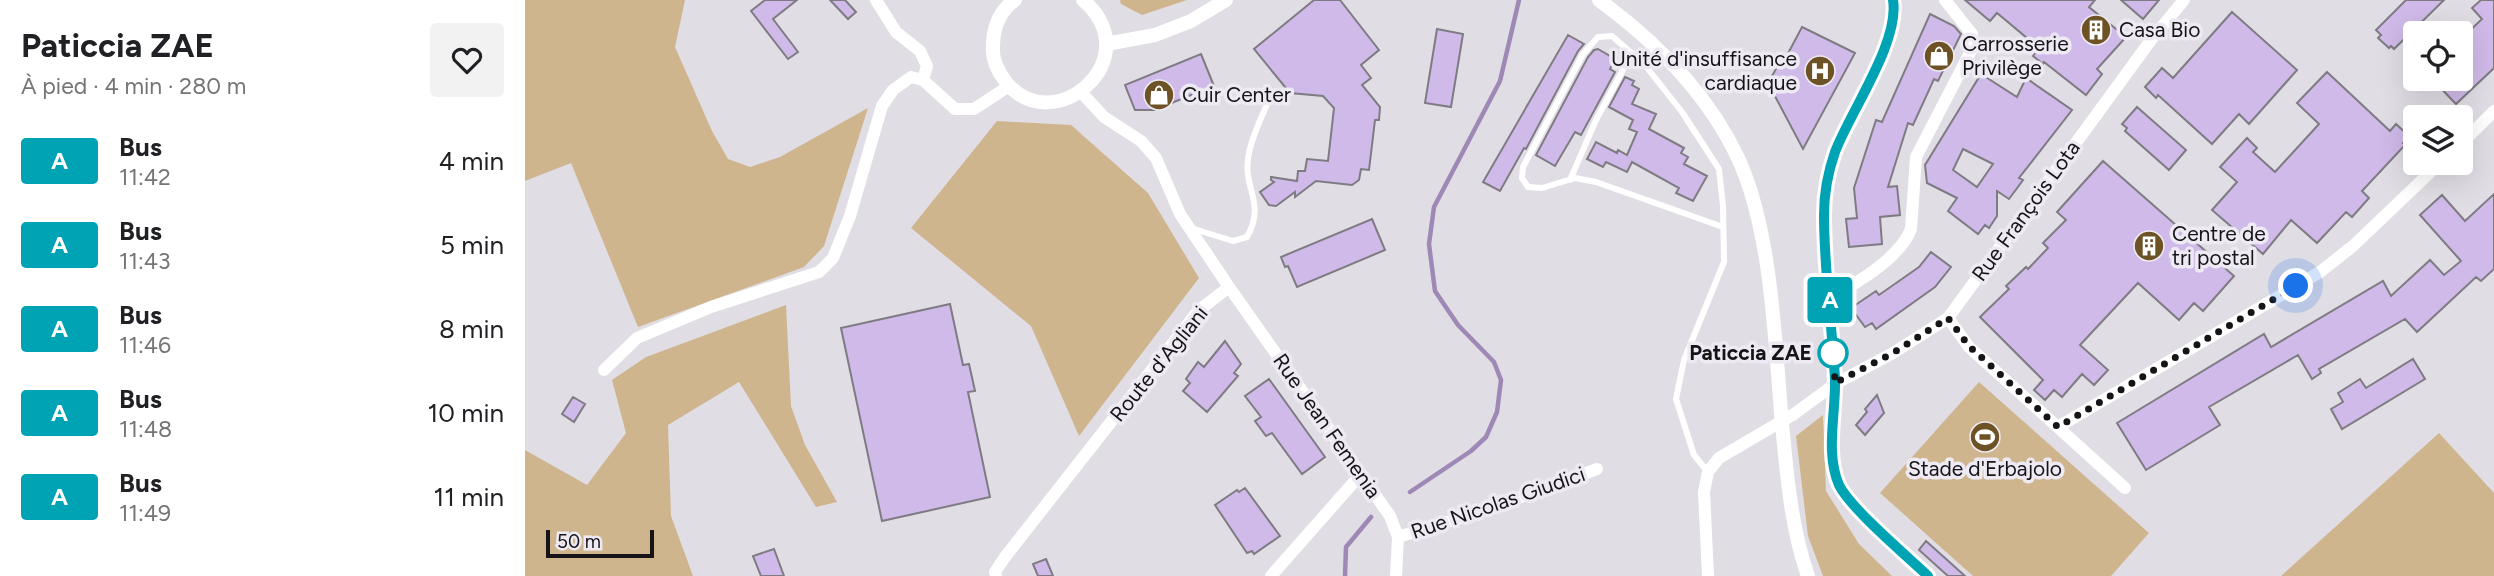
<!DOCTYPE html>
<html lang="fr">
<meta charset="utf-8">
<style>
:root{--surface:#fff;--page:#f2f2f2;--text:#202124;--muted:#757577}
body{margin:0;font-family:Figtree,sans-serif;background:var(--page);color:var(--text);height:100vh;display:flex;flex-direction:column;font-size:26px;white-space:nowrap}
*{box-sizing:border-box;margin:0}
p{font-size:23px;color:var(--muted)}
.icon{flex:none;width:38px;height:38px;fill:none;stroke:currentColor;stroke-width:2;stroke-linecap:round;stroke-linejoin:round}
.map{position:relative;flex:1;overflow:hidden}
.details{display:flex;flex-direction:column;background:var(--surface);width:525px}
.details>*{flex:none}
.badge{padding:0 14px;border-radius:5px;font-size:24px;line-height:46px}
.buttons{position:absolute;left:1878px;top:21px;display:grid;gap:14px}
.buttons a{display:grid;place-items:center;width:70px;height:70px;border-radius:7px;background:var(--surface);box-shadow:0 7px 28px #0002;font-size:35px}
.scale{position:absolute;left:21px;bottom:18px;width:108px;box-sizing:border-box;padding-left:7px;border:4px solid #161417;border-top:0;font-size:19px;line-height:24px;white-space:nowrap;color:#161417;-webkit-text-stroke:5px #eeeaf3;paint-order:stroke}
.you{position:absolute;width:35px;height:35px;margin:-18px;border:5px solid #fff;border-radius:50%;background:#1a73e8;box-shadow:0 0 0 10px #1a73e833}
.map>.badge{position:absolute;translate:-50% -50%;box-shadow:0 0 0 4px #fff}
.round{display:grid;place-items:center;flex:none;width:74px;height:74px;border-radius:7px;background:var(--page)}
.headline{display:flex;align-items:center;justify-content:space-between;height:119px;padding:0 21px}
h1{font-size:33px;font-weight:700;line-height:52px}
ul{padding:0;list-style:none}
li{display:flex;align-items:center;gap:21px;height:84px;padding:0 21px}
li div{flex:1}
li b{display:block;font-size:26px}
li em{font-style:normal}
li .badge{min-width:77px;font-weight:700;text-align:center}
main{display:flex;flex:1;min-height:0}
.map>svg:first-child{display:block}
.green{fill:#cfb58d}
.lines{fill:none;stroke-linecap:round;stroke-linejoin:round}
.stream{stroke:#9e89b6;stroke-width:4.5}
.building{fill:#d0bae9;stroke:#7f7b83;stroke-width:2;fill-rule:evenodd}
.service{stroke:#fff;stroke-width:6}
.minor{stroke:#fff;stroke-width:12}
.tertiary{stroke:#fff;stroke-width:14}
.line-casing{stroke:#fff;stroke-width:16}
.line{stroke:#00a3b4;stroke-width:10}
.walk{stroke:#161417;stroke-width:7;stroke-dasharray:0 12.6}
.stop-dot{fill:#fff;stroke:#00a3b4;stroke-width:3.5}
.labels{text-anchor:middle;stroke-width:7;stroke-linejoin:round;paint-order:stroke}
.poi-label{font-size:21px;fill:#161417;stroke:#eeeaf3;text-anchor:start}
.street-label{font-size:21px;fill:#161417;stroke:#eeeaf3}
.stop-label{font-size:21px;font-weight:bold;fill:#161417;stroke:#eeeaf3;text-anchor:end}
</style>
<main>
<section class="details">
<div class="headline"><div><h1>Paticcia ZAE</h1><p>À pied · 4 min · 280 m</p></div><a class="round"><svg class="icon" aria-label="heart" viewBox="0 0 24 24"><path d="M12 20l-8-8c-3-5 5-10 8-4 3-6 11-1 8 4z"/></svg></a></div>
<ul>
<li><span class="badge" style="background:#00a3b4;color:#fff">A</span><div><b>Bus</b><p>11:42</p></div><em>4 min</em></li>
<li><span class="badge" style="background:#00a3b4;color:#fff">A</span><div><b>Bus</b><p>11:43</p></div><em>5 min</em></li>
<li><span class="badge" style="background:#00a3b4;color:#fff">A</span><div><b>Bus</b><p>11:46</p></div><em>8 min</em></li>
<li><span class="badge" style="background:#00a3b4;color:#fff">A</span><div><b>Bus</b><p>11:48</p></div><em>10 min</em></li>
<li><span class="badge" style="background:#00a3b4;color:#fff">A</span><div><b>Bus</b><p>11:49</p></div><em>11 min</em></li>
</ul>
</section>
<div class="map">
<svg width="1969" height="576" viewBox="0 0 1969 576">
<rect width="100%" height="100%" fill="#e1dde5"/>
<path class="green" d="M 0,0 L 160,0 L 150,47 L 187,131 L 203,159 L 225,167 L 255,157 L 343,108 L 299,246 L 279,267 L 113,327 L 46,163 L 0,181 Z
M 595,0 L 662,0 L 617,15 L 596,4 Z
M 472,121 L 546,125 L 623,193 L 674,278 L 554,436 L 506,326 L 386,228 Z
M 261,305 L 266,406 L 280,445 L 312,502 L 291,507 L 214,382 L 143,425 L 146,516 L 168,576 L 0,576 L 0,450 L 62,485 L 101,433 L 87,380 L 121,357 Z
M 1454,382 L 1624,533 L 1586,576 L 1448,576 L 1355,493 Z
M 1298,415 L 1301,491 L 1334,544 L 1367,576 L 1298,576 L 1283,536 L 1271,436 Z
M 1914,433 L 1969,493 L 1969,576 L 1756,576 Z"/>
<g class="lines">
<path class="stream" d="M 885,492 L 946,451 L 961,437 L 972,412 L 976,380 L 969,362 L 933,325 L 910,291 L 904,244 L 909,207 L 975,81 L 994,0
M 820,576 L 821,547 L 846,517"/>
</g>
<path class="building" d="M 240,0 L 272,0 L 248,19 L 273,52 L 263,59 L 226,11 Z
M 305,0 L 320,0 L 331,12 L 323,19 Z
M 789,0 L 815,0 L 854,50 L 836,65 L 846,78 L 837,85 L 855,107 L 854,120 L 850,120 L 844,170 L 836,169 L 834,180 L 827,185 L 791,181 L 770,197 L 770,192 L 751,206 L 744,205 L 735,192 L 749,182 L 746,180 L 746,177 L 772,181 L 773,171 L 780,171 L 782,159 L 803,161 L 809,108 L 798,96 L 765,93 L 729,49 Z
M 1440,0 L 1570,0 L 1564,7 L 1601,37 L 1572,69 L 1577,74 L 1561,95 L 1519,62 L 1518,64 L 1508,56 L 1514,48 L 1472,13 L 1465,21 Z
M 1596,0 L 1634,0 L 1618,19 Z
M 1881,0 L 1919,0 L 1869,49 L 1866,46 L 1864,48 L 1853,38 L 1856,35 L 1851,30 Z
M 1956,0 L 1969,0 L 1969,68 L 1931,104 L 1907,79 L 1936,79 L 1936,39 L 1957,19 L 1947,8 Z
M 1707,12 L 1772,70 L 1724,124 L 1714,114 L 1687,144 L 1633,95 L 1631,98 L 1620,87 L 1637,68 L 1648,78 Z
M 1405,14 L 1429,26 L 1436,34 L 1413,81 L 1409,79 L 1388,125 L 1383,123 L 1363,187 L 1372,186 L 1375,215 L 1355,217 L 1357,244 L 1324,247 L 1321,219 L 1332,218 L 1329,188 L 1351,120 L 1357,122 Z
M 1277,27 L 1330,53 L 1278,149 L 1243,83 L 1256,60 L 1259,61 Z
M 912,29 L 938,34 L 926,107 L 900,103 Z
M 1043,35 L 1059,44 L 1053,51 L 1001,149 L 999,148 L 975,191 L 958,182 Z
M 1073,49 L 1090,59 L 1085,69 L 1090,72 L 1056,135 L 1050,132 L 1030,166 L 1011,155 L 1063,57 L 1069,50 Z
M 676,54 L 689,86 L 629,110 L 610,110 L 600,85 Z
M 1802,72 L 1865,131 L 1871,124 L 1885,137 L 1878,143 L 1880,145 L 1837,191 L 1844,198 L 1827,217 L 1821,212 L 1792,243 L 1766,220 L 1738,254 L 1687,210 L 1712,182 L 1695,167 L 1722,138 L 1732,148 L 1728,152 L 1750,172 L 1794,124 L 1772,103 Z
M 1456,74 L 1492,97 L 1501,78 L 1547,110 L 1494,178 L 1498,180 L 1484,199 L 1472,191 L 1472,216 L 1464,228 L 1460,225 L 1453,234 L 1423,211 L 1432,198 L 1402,183 L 1400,165 ZM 1438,149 L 1468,164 L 1452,187 L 1428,170 Z
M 1100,77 L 1109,81 L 1107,85 L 1114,89 L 1107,104 L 1131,114 L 1124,129 L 1159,148 L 1156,153 L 1163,157 L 1159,164 L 1182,176 L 1168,201 L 1151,193 L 1154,188 L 1107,162 L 1102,172 L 1081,162 L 1078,167 L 1062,159 L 1071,142 L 1092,153 L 1093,150 L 1102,155 L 1112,132 L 1104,129 L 1108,120 L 1084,107 Z
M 1612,107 L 1661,150 L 1644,170 L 1600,131 L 1602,128 L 1597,124 Z
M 1578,161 L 1709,276 L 1678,311 L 1669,303 L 1654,320 L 1613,283 L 1555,345 L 1583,370 L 1569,385 L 1557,374 L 1537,397 L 1529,390 L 1520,400 L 1509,390 L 1518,380 L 1455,317 L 1484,289 L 1481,286 L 1501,267 L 1503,269 L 1523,248 L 1518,243 L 1541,220 L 1532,212 Z
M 1969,194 L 1969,269 L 1956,281 L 1951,277 L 1892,332 L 1880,319 L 1794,369 L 1796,373 L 1787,379 L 1773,355 L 1684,407 L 1695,425 L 1621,470 L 1592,423 L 1739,334 L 1746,347 L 1858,281 L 1866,296 L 1905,260 L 1919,275 L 1936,261 L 1895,215 L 1917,195 L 1940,221 Z
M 847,219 L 860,250 L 772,287 L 763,266 L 760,267 L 756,257 Z
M 1406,252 L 1426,267 L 1410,287 L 1351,329 L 1347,323 L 1340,327 L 1326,308 L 1351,291 L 1354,295 L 1394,267 Z
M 425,304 L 438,365 L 444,364 L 450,391 L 443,392 L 465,497 L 357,521 L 316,328 Z
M 700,341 L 716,364 L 709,373 L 713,376 L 682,412 L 658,391 L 665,383 L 661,379 L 673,362 L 679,367 Z
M 1888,359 L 1900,379 L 1817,429 L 1806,409 L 1818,402 L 1813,393 L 1835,379 L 1841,388 Z
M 744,379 L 800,457 L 777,474 L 747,433 L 741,436 L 730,421 L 736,417 L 720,396 Z
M 1352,395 L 1359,413 L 1340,435 L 1331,425 L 1342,412 L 1340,409 Z
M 48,397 L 60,404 L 49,422 L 37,414 Z
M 720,488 L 755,536 L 729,554 L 727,551 L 722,553 L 690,505 L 712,490 L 714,492 Z
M 1401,541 L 1440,576 L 1423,576 L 1394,550 Z
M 249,549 L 259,576 L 236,576 L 228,556 Z
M 521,559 L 528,576 L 513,576 L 508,564 Z"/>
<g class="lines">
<path class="service" d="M 1045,180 L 1071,120 L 1107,53
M 666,228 L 708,241 L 722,237 C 742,202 716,188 724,153 C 728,132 740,111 747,92
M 1183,472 L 1169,455 L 1151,399 L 1159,360 L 1199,262 L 1198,206 L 1194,169 L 1157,112 L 1119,64 L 1087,36 L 1073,37 L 1058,54 L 998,167 L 997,178 L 1003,187 L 1017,188 L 1050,178 L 1071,182 L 1198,227"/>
<path class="minor" d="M 351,0 L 371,32 L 395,51 L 402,66 L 398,80
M 556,92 L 579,117 L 616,141 L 631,158 L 655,214 L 704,287 L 851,496 L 865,516 L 873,537 L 871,576
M 1936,144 L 1969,111
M 1305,298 C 1332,283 1375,258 1386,229 L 1391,157 L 1448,47 L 1447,34 L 1420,0
M 1423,318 L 1444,347 L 1600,488
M 79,370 L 112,338 L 186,307 L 294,272 L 308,258 L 325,216 L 357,106 L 368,90 L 386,77 L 398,80 L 430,109 L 449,109 L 484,86
M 1533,427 L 1795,272 L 1828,246 L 1915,163
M 873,537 L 955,512 L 1072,469
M 471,576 L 470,572 L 480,557 L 673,311 L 704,287
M 746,576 L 836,474
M 1183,576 L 1179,492 L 1183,472 L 1194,458 L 1269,414 L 1310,384 L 1368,353 L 1423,318 L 1626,40 L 1659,0"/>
<path class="tertiary" d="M 490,0 C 474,11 468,29 468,47 C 467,60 473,72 481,82 C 527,141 626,59 558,0
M 1074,0 C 1130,41 1183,94 1213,158 C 1247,231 1250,344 1257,424 C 1262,475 1266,528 1283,576
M 1368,0 C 1374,42 1325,112 1310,152 C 1303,172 1299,194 1299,215 C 1299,269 1307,325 1310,379 C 1311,413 1300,453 1314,485 C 1326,509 1381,555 1403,576
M 581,44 L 630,35 L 666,21 L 701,0"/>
</g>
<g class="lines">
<g class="line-casing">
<path id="line" d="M 1368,0 C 1375,42 1325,112 1310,152 C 1303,172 1299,194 1299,215 C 1299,269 1307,325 1310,379 C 1311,413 1300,453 1314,485 C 1326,509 1381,555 1403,576"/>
</g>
<use href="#line" class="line"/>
<path class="walk" d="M 1308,353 L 1308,346 L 1310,383 L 1368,353 L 1423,318 L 1444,346 L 1533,427 L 1771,286"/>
</g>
<defs>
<g id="building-disc" transform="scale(1.575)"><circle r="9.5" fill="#6c5224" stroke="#eeeaf3"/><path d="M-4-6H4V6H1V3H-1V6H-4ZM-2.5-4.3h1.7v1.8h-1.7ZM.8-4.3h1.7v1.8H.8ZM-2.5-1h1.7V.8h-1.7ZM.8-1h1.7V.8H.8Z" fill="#fff"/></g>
<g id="shop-disc" transform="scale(1.575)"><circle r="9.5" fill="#6c5224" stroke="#eeeaf3"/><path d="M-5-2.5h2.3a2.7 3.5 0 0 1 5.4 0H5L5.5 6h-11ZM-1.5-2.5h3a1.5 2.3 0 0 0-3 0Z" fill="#fff"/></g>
<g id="hospital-disc" transform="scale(1.575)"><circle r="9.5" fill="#6c5224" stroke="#eeeaf3"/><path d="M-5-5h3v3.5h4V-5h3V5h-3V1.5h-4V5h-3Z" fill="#fff"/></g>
<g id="stadium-disc" transform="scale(1.575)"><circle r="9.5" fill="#6c5224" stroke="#eeeaf3"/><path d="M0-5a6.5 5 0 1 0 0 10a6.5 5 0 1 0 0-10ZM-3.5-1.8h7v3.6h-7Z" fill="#fff"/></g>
</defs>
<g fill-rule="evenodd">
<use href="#building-disc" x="1571" y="30"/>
<use href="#shop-disc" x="1414" y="56"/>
<use href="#hospital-disc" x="1295" y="71"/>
<use href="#shop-disc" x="634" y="95"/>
<use href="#building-disc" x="1624" y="246"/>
<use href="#stadium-disc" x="1460" y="437"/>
</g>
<circle class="stop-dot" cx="1308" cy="353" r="14"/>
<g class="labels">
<g class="poi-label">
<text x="1594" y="37">Casa Bio</text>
<text x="1437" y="51">Carrosserie<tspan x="1437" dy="24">Privilège</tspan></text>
<text x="1272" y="66" text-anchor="end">Unité d'insuffisance<tspan x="1272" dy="24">cardiaque</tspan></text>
<text x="657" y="102">Cuir Center</text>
<text x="1647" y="241">Centre de<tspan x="1647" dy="24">tri postal</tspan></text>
<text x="1460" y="476" text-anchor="middle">Stade d'Erbajolo</text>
</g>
<g class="street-label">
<text transform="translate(1501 211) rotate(-54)" y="7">Rue François Lota</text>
<text transform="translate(634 364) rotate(-51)" y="7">Route d'Agliani</text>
<text transform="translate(802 426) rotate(55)" y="7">Rue Jean Femenia</text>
<text transform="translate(973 503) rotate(-19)" y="7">Rue Nicolas Giudici</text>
</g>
<g class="stop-label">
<text x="1287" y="360">Paticcia ZAE</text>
</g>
</g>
</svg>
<div class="buttons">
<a><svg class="icon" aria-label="locate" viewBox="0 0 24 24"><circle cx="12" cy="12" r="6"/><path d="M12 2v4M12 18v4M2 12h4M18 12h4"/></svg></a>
<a><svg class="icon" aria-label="layers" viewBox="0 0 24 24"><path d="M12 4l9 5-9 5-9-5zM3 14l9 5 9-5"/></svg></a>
</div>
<div class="scale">50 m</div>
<div class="you" style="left:1771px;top:286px"></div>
<b class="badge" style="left:1305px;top:300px;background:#00a3b4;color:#fff">A</b>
</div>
</main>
